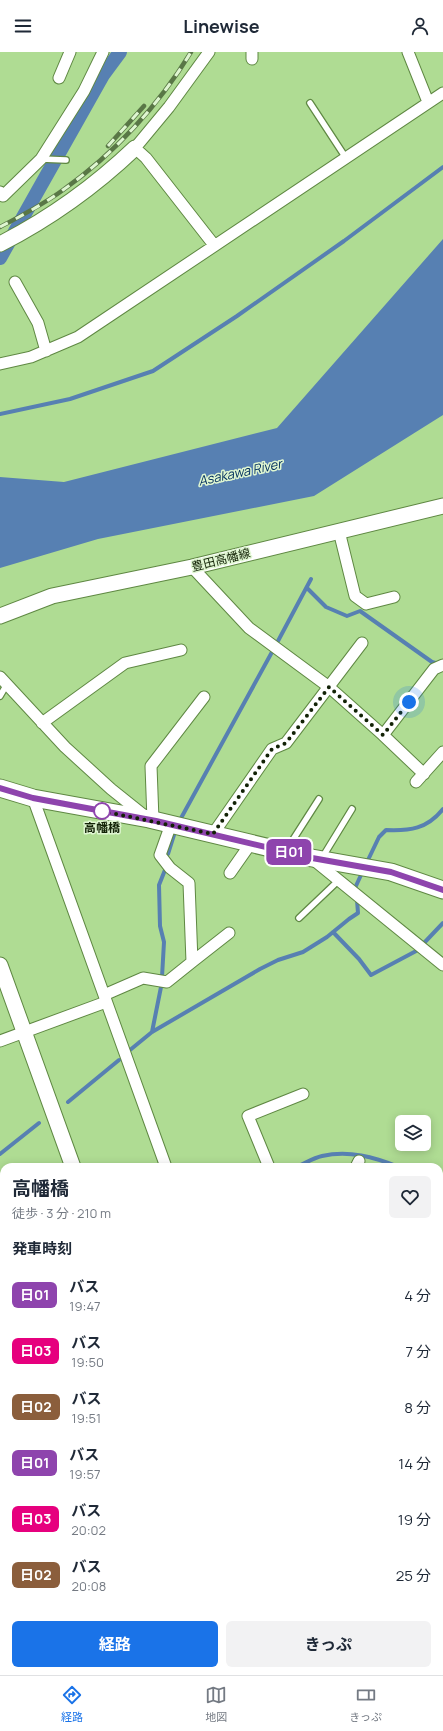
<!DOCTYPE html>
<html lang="ja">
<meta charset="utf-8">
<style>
:root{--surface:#fff;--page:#f2f2f3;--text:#1f2937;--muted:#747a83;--line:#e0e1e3;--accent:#1a73e8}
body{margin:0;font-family:Manrope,"Noto Sans JP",sans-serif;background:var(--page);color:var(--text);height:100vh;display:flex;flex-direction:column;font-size:15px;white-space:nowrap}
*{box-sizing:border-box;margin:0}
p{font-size:13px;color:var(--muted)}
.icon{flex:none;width:22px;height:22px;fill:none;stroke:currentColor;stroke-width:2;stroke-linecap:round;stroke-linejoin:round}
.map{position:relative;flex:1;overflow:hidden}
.drawer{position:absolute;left:0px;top:1111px;width:443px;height:512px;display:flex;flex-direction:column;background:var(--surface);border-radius:12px 12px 0 0;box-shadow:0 2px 10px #0003}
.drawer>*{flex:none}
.badge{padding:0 8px;border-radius:6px;font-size:14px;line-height:26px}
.fabs{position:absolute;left:395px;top:1063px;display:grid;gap:8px}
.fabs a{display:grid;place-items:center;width:36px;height:36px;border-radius:6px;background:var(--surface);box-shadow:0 2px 10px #0003;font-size:20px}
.you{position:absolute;width:20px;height:20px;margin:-10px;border:3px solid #fff;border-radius:50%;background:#1a73e8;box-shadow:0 0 0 6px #1a73e833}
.map>.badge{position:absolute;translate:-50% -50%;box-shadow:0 0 0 2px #fff}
h2{padding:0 12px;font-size:15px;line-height:36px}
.round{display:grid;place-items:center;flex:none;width:42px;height:42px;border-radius:6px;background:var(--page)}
.summary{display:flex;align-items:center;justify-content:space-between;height:68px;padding:0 12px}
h1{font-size:19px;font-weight:700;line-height:30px}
.cta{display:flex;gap:8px;margin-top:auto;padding:8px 12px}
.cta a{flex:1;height:46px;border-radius:6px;background:var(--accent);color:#fff;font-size:16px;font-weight:700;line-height:46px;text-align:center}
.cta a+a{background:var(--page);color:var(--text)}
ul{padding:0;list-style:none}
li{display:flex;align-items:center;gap:12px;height:56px;padding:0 12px}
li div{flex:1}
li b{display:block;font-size:15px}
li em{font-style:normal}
li .badge{min-width:44px;font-weight:700;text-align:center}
header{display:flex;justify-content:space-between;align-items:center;height:52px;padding:0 12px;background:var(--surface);font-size:18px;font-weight:700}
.menu{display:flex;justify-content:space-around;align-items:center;height:56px;border-top:1px solid var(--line);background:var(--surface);font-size:11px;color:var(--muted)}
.menu a{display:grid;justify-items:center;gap:2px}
.menu .on{color:var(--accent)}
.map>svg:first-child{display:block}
.water{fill:#5780b2}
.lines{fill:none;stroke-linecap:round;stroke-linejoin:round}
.stream{stroke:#5780b2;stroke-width:4}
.canal{stroke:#5780b2;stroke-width:14}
.lane-casing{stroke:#5f8843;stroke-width:8}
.street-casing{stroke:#5f8843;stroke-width:13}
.secondary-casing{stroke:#5f8843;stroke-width:17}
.primary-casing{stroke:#5f8843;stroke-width:19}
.highway-casing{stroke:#5f8843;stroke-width:22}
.lane{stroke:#fff;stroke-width:5.5}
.street{stroke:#fff;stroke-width:11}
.secondary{stroke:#fff;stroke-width:15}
.primary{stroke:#fff;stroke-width:17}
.highway{stroke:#fff;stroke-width:20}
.rail-casing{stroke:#597746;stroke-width:4.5}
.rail{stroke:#dff6d1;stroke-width:3;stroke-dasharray:9;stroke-linecap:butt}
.line-casing{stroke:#fff;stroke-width:9}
.line{stroke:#8e44ad;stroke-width:6}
.walk{stroke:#122206;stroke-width:4;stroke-dasharray:0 7.2}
.stop-dot{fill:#fff;stroke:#8e44ad;stroke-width:2}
.labels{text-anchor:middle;stroke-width:3;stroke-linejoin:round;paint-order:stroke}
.street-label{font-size:12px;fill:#122206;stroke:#dff6d1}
.stop-label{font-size:12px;font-weight:bold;fill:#122206;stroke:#dff6d1}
.water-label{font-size:13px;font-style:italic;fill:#012e5d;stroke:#dff6d1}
</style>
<header><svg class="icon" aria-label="menu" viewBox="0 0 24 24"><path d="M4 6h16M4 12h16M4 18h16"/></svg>Linewise<svg class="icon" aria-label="person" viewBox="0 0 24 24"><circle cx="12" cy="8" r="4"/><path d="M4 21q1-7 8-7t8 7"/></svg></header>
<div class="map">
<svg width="443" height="1623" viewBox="0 0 443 1623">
<rect width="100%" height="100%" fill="#afdc93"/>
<path class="water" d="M 443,187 L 443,363 L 314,444 L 98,487 L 0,516 L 0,425 L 64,430 L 277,376 Z"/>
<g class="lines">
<path class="stream" d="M 0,362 L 70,347 L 153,319 L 237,264 L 344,189 L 443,115
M 307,536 L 326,555 L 347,564 L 360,559 L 432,610 L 439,612
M 278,589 L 311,527
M 180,768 L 272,600
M 168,802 L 174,783
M 368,808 L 379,785 L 386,778 C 410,779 427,777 443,757
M 355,836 L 361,823
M 333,880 L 359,907 L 371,923 L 418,898
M 424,891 L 443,871
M 162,925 L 164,890 L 160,874 L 159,833 L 165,818
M 152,980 L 161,935
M 130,998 L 152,980 L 260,917 L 278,908 L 303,900 L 327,885 L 349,867 L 358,861 L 357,848
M 68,1050 L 119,1008
M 0,1102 L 39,1071
M 296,1115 C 304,1112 313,1106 322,1104 C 349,1098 374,1105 399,1115
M 439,1126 L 443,1126
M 0,1232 L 4,1244
M 439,1303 L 443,1306
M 0,1325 L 4,1322
M 313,1619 L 315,1623"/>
<path class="canal" d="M 0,206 L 103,23 L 120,0"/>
<g class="lane-casing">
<path id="lane" d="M 310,51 L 346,106
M 41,107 L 66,108
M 0,644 L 7,632
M 287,797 L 319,747
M 322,806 L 352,757
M 299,866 L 339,828"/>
</g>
<g class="street-casing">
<path id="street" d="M 209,0 L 169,55 L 135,96 L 146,106 L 214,193
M 252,0 L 252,7
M 408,0 L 428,50
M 59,26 L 70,0
M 0,140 L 3,144 L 41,107 L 84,39 L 103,0
M 15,230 L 38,271 L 46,299
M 0,312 L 31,305 L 78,285 L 443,41
M 339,479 L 355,544 L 366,552 L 394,545
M 192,515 L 249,576 L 329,635 L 383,683 L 434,617 L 443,613
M 0,625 L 65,695 L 111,737 L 146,765
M 42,671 L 125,611 L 181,598
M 383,683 L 424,722
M 416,730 L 443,700
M 33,746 L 166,1115
M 153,768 L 151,714 L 204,645
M 213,782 L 272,697 L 286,691 L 362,591
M 315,809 L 443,913
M 230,821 L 251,791
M 192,910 L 229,881
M 104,943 L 143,926 L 167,930 L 192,910 L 189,831 L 170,816 L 160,803 L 171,772
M 0,989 L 106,950
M 269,1115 L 248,1064 L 303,1042
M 356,1115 L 359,1109
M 0,1205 L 4,1216
M 0,1339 L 4,1336
M 0,1425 L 4,1431
M 0,1447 L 4,1445
M 439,1482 L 443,1480
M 0,1554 L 4,1551
M 409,1619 L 412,1623"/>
</g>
<g class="secondary-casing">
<path id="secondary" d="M 0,192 C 51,166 94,135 135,96
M 0,564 L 52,544 L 192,515 L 443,454
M 0,913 L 73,1115
M 257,1619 L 258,1623"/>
</g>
<g class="primary-casing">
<path id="primary" d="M 0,736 L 33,746 L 149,767 L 312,806 L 391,820 L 443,838"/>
</g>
<g class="highway-casing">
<path id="highway" d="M 439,1383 L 443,1380
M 439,1408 L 443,1405
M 86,1623 L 93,1619
M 134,1623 L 141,1619"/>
</g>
<use href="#lane" class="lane"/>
<use href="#street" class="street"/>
<use href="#secondary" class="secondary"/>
<use href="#primary" class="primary"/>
<use href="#highway" class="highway"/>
<g class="rail-casing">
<path id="rail" d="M 108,94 L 144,54
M 0,175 C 21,164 44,152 63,138 C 114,102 159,53 191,0"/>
</g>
<use href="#rail" class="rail"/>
</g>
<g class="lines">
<g class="line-casing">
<path id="line" d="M 0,736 L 33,746 L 156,769 L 312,806 L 391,820 L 443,838"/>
</g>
<use href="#line" class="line"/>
<path class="walk" d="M 102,759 L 213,782 L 272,697 L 286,691 L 329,635 L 383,683 L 409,650"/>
</g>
<circle class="stop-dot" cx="102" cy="759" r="8"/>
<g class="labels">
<g class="street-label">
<text transform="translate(221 508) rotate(-14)" y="4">豊田高幡線</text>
</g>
<g class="stop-label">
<text x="102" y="780">高幡橋</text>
</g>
<g class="water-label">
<text transform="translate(240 420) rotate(-12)" y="5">Asakawa River</text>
</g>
</g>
</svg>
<div class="fabs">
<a><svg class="icon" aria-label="layers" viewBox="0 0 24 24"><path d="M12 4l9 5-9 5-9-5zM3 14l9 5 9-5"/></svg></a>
</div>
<div class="you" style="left:409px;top:650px"></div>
<b class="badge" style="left:289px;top:800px;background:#8e44ad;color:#fff">日01</b>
<section class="drawer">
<div class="summary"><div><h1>高幡橋</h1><p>徒歩 · 3 分 · 210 m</p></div><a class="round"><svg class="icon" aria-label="heart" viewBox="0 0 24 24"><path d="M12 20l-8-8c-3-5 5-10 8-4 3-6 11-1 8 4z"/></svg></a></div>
<h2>発車時刻</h2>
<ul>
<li><span class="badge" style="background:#8e44ad;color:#fff">日01</span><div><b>バス</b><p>19:47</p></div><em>4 分</em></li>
<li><span class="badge" style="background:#e6007e;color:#fff">日03</span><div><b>バス</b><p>19:50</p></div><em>7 分</em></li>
<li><span class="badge" style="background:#8b5e3c;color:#fff">日02</span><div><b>バス</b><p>19:51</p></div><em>8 分</em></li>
<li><span class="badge" style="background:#8e44ad;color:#fff">日01</span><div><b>バス</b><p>19:57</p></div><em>14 分</em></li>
<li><span class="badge" style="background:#e6007e;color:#fff">日03</span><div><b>バス</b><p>20:02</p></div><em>19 分</em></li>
<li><span class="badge" style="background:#8b5e3c;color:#fff">日02</span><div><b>バス</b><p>20:08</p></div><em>25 分</em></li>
</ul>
<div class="cta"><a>経路</a><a>きっぷ</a></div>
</section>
</div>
<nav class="menu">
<a class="on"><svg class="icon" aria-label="directions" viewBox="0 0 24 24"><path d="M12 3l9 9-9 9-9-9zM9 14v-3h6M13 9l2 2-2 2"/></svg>経路</a>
<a><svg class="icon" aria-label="map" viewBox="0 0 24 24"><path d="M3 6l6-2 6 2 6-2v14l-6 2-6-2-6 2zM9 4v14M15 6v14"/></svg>地図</a>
<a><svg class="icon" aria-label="tickets" viewBox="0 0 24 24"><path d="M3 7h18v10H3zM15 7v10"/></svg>きっぷ</a>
</nav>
